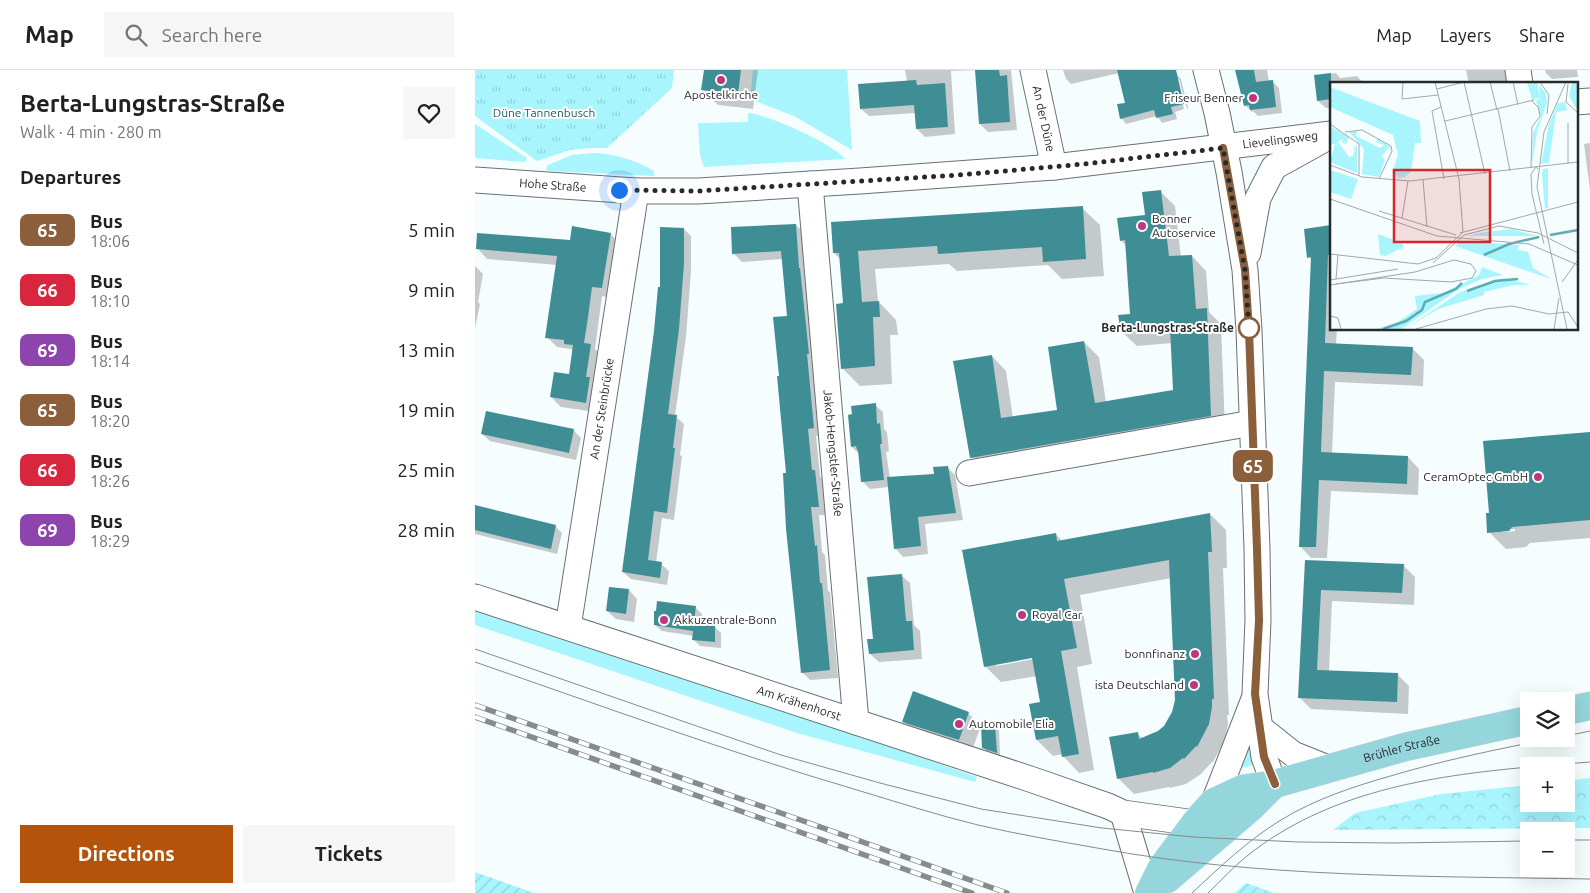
<!DOCTYPE html>
<meta charset="utf-8">
<style>
:root{--surface:#fff;--page:#f6f6f6;--text:#202124;--muted:#757577;--line:#e0e0e0;--accent:#b45309}
body{margin:0;font-family:Ubuntu,sans-serif;background:var(--page);color:var(--text);height:100vh;display:flex;flex-direction:column;font-size:19px;white-space:nowrap}
*{box-sizing:border-box;margin:0}
p{font-size:16px;color:var(--muted)}
.icon{flex:none;width:28px;height:28px;fill:none;stroke:currentColor;stroke-width:2;stroke-linecap:round;stroke-linejoin:round}
.map{position:relative;flex:1;overflow:hidden}
.sheet{display:flex;flex-direction:column;background:var(--surface);width:475px}
.sheet>*{flex:none}
.badge{padding:0 10px;border-radius:8px;font-size:18px;line-height:32px}
.buttons{position:absolute;left:1045px;top:622px;display:grid;gap:10px}
.buttons a{display:grid;place-items:center;width:55px;height:55px;border-radius:0px;background:var(--surface);box-shadow:0 5px 20px #0002;font-size:25px}
.you{position:absolute;width:25px;height:25px;margin:-12px;border:4px solid #fff;border-radius:50%;background:#1a73e8;box-shadow:0 0 0 8px #1a73e833}
.map>.badge{position:absolute;translate:-50% -50%;box-shadow:0 0 0 2px #fff}
h2{padding:0 20px;font-size:19px;line-height:45px}
.round{display:grid;place-items:center;flex:none;width:52px;height:52px;border-radius:0px;background:var(--page)}
.head{display:flex;align-items:center;justify-content:space-between;height:85px;padding:0 20px}
h1{font-size:24px;font-weight:700;line-height:38px}
.cta{display:flex;gap:10px;margin-top:auto;padding:10px 20px}
.cta a{flex:1;height:58px;border-radius:0px;background:var(--accent);color:#fff;font-size:20px;font-weight:700;line-height:58px;text-align:center}
.cta a+a{background:var(--page);color:var(--text)}
ul{padding:0;list-style:none}
li{display:flex;align-items:center;gap:15px;height:60px;padding:0 20px}
li div{flex:1}
li b{display:block;font-size:19px}
li em{font-style:normal}
li .badge{min-width:55px;font-weight:700;text-align:center}
header{display:flex;align-items:center;gap:30px;box-sizing:border-box;height:70px;padding:0 25px;background:var(--surface);border-bottom:1px solid var(--line)}
header strong{font-size:24px}
nav{display:flex;gap:28px;margin-inline-start:auto;font-size:18px}
.search{width:350px;height:45px;background:var(--page);display:flex;align-items:center;gap:12px;box-sizing:border-box;padding:0 18px;border-radius:0px;color:var(--muted);font-size:19px}
main{display:flex;flex:1;min-height:0}
.map>svg:first-child{display:block}
.grass{fill:#a8f5fd}
.forest{fill:url(#forest-crowns)}
.park{fill:url(#park-tufts)}
.garden{fill:url(#garden-furrows)}
.shadow{fill:#0003;fill-rule:evenodd}
.building{fill:#3f8e96}
.lines{fill:none;stroke-linecap:round;stroke-linejoin:round}
.minor-casing{stroke:#6a7071;stroke-width:27}
.major-casing{stroke:#d8d8d9;stroke-width:29}
.minor{stroke:#fff;stroke-width:25}
.major{stroke:#94d6dc;stroke-width:28}
.tram{stroke:#878b8c;stroke-width:1}
.rail-casing{stroke:#878b8c;stroke-width:5.5}
.rail{stroke:#fff;stroke-width:4;stroke-dasharray:11;stroke-linecap:butt}
.line-casing{stroke:#fff;stroke-width:11}
.line{stroke:#8b5e3c;stroke-width:8}
.walk{stroke:#27292a;stroke-width:5;stroke-dasharray:0 9}
.poi-dot{fill:#bd387b;stroke:#fff;stroke-width:2}
.stop-dot{fill:#fff;stroke:#8b5e3c;stroke-width:2.5}
.labels{text-anchor:middle;stroke-width:4;stroke-linejoin:round;paint-order:stroke}
.poi-label{font-size:12px;fill:#27292a;stroke:#fff;text-anchor:end}
.park-label{font-size:12px;fill:#1f6066;stroke:#fff}
.street-label{font-size:12px;fill:#27292a;stroke:#fff}
.stop-label{font-size:12px;font-weight:bold;fill:#27292a;stroke:#fff;text-anchor:end}
.inset-river{fill:none;stroke:#5dabb3;stroke-width:2.5}
.inset-road{fill:none;stroke:#a3a8a9;stroke-width:1}
.view{fill:#d62828;fill-opacity:0.15;stroke:#d62828;stroke-width:2.5}
.inset-edge{fill:none;stroke:#27292a;stroke-width:2.5}
</style>
<header>
<strong>Map</strong>
<div class="search"><svg class="icon" aria-label="search" viewBox="0 0 24 24"><circle cx="10" cy="10" r="6"/><path d="M15 15l6 6"/></svg>Search here</div>
<nav><a>Map</a><a>Layers</a><a>Share</a></nav>
</header>
<main>
<section class="sheet">
<div class="head"><div><h1>Berta-Lungstras-Straße</h1><p>Walk · 4 min · 280 m</p></div><a class="round"><svg class="icon" aria-label="heart" viewBox="0 0 24 24"><path d="M12 20l-8-8c-3-5 5-10 8-4 3-6 11-1 8 4z"/></svg></a></div>
<h2>Departures</h2>
<ul>
<li><span class="badge" style="background:#8b5e3c;color:#fff">65</span><div><b>Bus</b><p>18:06</p></div><em>5 min</em></li>
<li><span class="badge" style="background:#d7263d;color:#fff">66</span><div><b>Bus</b><p>18:10</p></div><em>9 min</em></li>
<li><span class="badge" style="background:#8e44ad;color:#fff">69</span><div><b>Bus</b><p>18:14</p></div><em>13 min</em></li>
<li><span class="badge" style="background:#8b5e3c;color:#fff">65</span><div><b>Bus</b><p>18:20</p></div><em>19 min</em></li>
<li><span class="badge" style="background:#d7263d;color:#fff">66</span><div><b>Bus</b><p>18:26</p></div><em>25 min</em></li>
<li><span class="badge" style="background:#8e44ad;color:#fff">69</span><div><b>Bus</b><p>18:29</p></div><em>28 min</em></li>
</ul>
<div class="cta"><a>Directions</a><a>Tickets</a></div>
</section>
<div class="map">
<svg width="1115" height="823" viewBox="0 0 1115 823">
<defs>
<pattern id="forest-crowns" width="20" height="18" patternUnits="userSpaceOnUse" patternTransform="scale(1.25)"><rect width="20" height="18" fill="#a8f5fd"/><path d="M2 6a3 3 0 1 1 6 0M12 15a3 3 0 1 1 6 0" fill="none" stroke="#91d2d9"/></pattern>
<pattern id="park-tufts" width="24" height="20" patternUnits="userSpaceOnUse" patternTransform="scale(1.25)"><rect width="24" height="20" fill="#a8f5fd"/><path d="M3 7l-1-3M5 7V3M7 7l1-3M15 17l-1-3M17 17v-4M19 17l1-3" fill="none" stroke="#91d2d9"/></pattern>
<pattern id="garden-furrows" width="10" height="10" patternUnits="userSpaceOnUse" patternTransform="scale(1.25)"><rect width="10" height="10" fill="#a8f5fd"/><path d="M-1 1l2-2M0 10L10 0M9 11l2-2" fill="none" stroke="#91d2d9"/></pattern>
</defs>
<rect width="100%" height="100%" fill="#f6fdfe"/>
<path class="grass" d="M 278,0 L 372,0 L 377,80 L 319,46 L 275,29 Z
M 273,43 C 292,44 359,74 370,89 L 229,97 L 225,85 L 223,53 L 273,52 Z
M 0,54 L 52,88 L 50,92 L 0,88 Z
M 119,83 C 141,84 160,90 179,101 L 179,106 L 73,101 L 71,99 L 73,95 L 97,85 Z
M 0,532 L 502,707 L 500,712 L 322,663 L 0,555 Z
M 774,676 L 778,695 L 763,699 Z"/>
<path class="forest" d="M 1115,708 L 1115,758 L 858,760 L 880,743 L 966,724 L 1054,715 L 1054,734 L 1091,734 L 1091,711 Z"/>
<path class="park" d="M 0,0 L 199,0 L 197,18 L 132,78 L 114,78 L 95,80 L 62,91 L 0,46 Z"/>
<path class="garden" d="M 0,802 L 59,823 L 0,823 Z
M 771,813 L 799,823 L 760,823 Z"/>
<path class="shadow" d="M 230,0 L 283,0 L 278,39 L 243,35 L 228,20 Z
M 430,0 L 501,0 L 476,1 L 480,64 L 450,67 L 442,59 L 441,43 L 394,46 L 386,39 L 432,11 Z
M 501,0 L 536,0 L 542,60 L 513,62 L 505,54 Z
M 588,0 L 690,0 L 701,4 L 706,9 L 713,38 L 712,39 L 704,9 L 702,9 L 709,39 L 700,42 L 702,49 L 687,53 L 682,46 L 651,54 L 647,49 L 643,35 L 651,34 L 644,3 L 596,14 L 591,9 Z
M 761,0 L 792,0 L 794,12 L 797,11 L 804,18 L 807,43 L 783,46 L 778,41 L 777,42 L 770,35 Z
M 991,0 L 1033,0 L 1035,14 L 994,14 Z
M 1070,0 L 1102,0 L 1103,7 L 1077,9 L 1071,3 Z
M 861,3 L 865,8 L 882,6 L 889,14 L 856,14 L 856,38 L 851,38 L 843,31 L 840,6 Z
M 1115,73 L 1115,120 L 1109,74 Z
M 685,121 L 700,136 L 706,187 L 717,186 L 731,201 L 734,242 L 746,254 L 750,360 L 511,402 L 497,388 L 517,286 L 531,301 L 538,348 L 584,341 L 609,272 L 624,287 L 631,332 L 699,321 L 697,273 L 662,276 L 647,262 L 656,245 L 651,176 L 646,170 L 671,146 Z
M 607,138 L 625,155 L 629,206 L 587,209 L 573,195 L 482,201 L 474,194 L 400,199 L 403,231 L 421,250 L 423,265 L 415,265 L 417,314 L 385,316 L 367,298 L 369,234 L 366,190 L 359,183 Z
M 321,155 L 329,163 L 347,366 L 341,366 L 345,406 L 348,410 L 351,445 L 344,445 L 347,482 L 350,485 L 353,521 L 355,522 L 363,608 L 335,610 L 327,602 L 305,307 L 313,247 L 308,189 L 267,192 L 259,184 Z
M 856,156 L 856,259 L 862,259 L 861,274 L 937,278 L 949,290 L 948,316 L 860,312 L 857,384 L 933,387 L 944,399 L 943,425 L 856,421 L 852,488 L 836,488 L 825,476 L 837,190 L 834,187 L 830,160 Z
M 209,159 L 216,166 L 216,201 L 211,267 L 200,346 L 209,354 L 205,385 L 207,386 L 199,450 L 187,448 L 181,493 L 186,494 L 194,501 L 192,515 L 156,509 L 148,502 L 186,218 Z
M 135,164 L 146,174 L 137,228 L 127,226 L 120,279 L 126,285 L 121,342 L 86,337 L 76,327 L 95,306 L 98,282 L 96,279 L 82,277 L 72,267 L 82,195 L 12,189 L 2,178 L 96,171 Z
M 0,196 L 8,204 L 3,232 L 5,234 L 0,258 Z
M 400,335 L 408,342 L 409,359 L 412,362 L 414,381 L 411,382 L 415,408 L 460,405 L 472,397 L 480,405 L 488,450 L 450,454 L 453,484 L 428,487 L 420,478 L 414,417 L 395,419 L 388,412 L 384,384 L 377,377 Z
M 98,360 L 106,368 L 101,390 L 15,371 L 7,364 Z
M 1115,363 L 1115,468 L 1055,473 L 1051,477 L 1031,479 L 1014,462 L 1015,444 ZM 1040,459 L 1040,461 L 1027,462 L 1027,460 Z
M 0,436 L 81,457 L 87,463 L 82,484 L 0,464 Z
M 735,444 L 751,460 L 752,498 L 748,498 L 754,645 L 752,645 L 753,654 L 750,670 L 738,692 L 737,692 L 726,704 L 711,714 L 695,718 L 694,717 L 659,724 L 643,708 L 662,663 L 668,669 L 684,662 L 690,657 L 698,643 L 701,630 L 696,508 L 605,525 L 617,594 L 602,597 L 619,700 L 604,703 L 588,686 L 588,684 L 578,686 L 562,670 L 556,635 L 567,633 L 562,606 L 526,612 L 510,596 L 581,464 L 587,471 ZM 563,586 L 564,588 L 521,596 L 521,593 Z
M 831,491 L 928,495 L 940,507 L 939,535 L 857,531 L 854,602 L 922,604 L 934,616 L 933,644 L 836,639 L 824,627 Z
M 426,505 L 435,513 L 439,555 L 445,561 L 447,589 L 404,592 L 395,584 Z
M 154,520 L 162,529 L 159,552 L 141,549 L 132,541 Z
M 221,538 L 227,544 L 226,554 L 239,556 L 246,563 L 246,578 L 225,576 L 218,569 L 219,566 L 187,561 L 180,555 Z
M 493,643 L 506,656 L 496,683 L 442,665 L 429,652 Z
M 520,656 L 524,660 L 525,686 L 512,682 L 508,677 Z"/>
<path class="building" d="M 229,0 L 266,0 L 263,24 L 226,20 Z
M 500,0 L 524,0 L 525,6 L 532,5 L 535,52 L 504,54 Z
M 642,0 L 701,0 L 709,34 L 696,37 L 698,44 L 681,48 L 679,40 L 645,49 L 642,34 L 650,33 Z
M 760,0 L 779,0 L 781,12 L 798,10 L 801,37 L 775,40 L 774,35 L 769,36 Z
M 856,3 L 856,29 L 842,31 L 839,5 Z
M 441,10 L 442,15 L 470,13 L 473,57 L 441,59 L 439,35 L 385,39 L 383,14 Z
M 686,120 L 694,186 L 717,185 L 721,239 L 732,238 L 736,346 L 495,388 L 478,291 L 517,285 L 526,348 L 582,340 L 573,277 L 609,271 L 620,333 L 698,320 L 695,258 L 646,262 L 643,245 L 655,244 L 650,170 L 645,171 L 642,148 L 670,145 L 667,122 Z
M 608,136 L 611,189 L 568,192 L 567,177 L 463,184 L 462,176 L 383,181 L 387,232 L 404,231 L 405,247 L 398,247 L 400,296 L 366,299 L 361,234 L 368,233 L 364,183 L 358,183 L 356,152 Z
M 321,154 L 324,198 L 325,198 L 334,284 L 332,284 L 339,358 L 333,359 L 337,400 L 340,400 L 344,437 L 336,437 L 340,476 L 342,475 L 345,513 L 347,513 L 355,600 L 326,603 L 311,459 L 308,403 L 311,403 L 302,306 L 304,306 L 298,247 L 312,246 L 306,181 L 257,184 L 256,157 Z
M 856,155 L 856,185 L 853,185 L 850,273 L 938,277 L 936,305 L 849,301 L 846,382 L 933,386 L 932,414 L 844,410 L 841,477 L 824,477 L 836,187 L 832,188 L 829,159 Z
M 97,156 L 136,163 L 127,218 L 117,217 L 113,247 L 109,273 L 116,274 L 111,307 L 115,307 L 111,333 L 75,327 L 79,302 L 94,304 L 98,275 L 89,274 L 89,270 L 70,268 L 82,186 L 1,179 L 2,163 L 95,170 Z
M 185,157 L 209,158 L 209,193 L 204,259 L 193,344 L 202,345 L 198,378 L 200,378 L 192,443 L 179,441 L 173,490 L 187,492 L 185,508 L 147,502 L 179,261 L 183,217 L 185,217 Z
M 401,333 L 402,354 L 405,353 L 407,374 L 405,374 L 409,410 L 386,412 L 383,380 L 382,380 L 381,376 L 376,377 L 373,345 L 377,344 L 376,336 Z
M 11,341 L 99,359 L 94,383 L 6,364 Z
M 1115,362 L 1115,450 L 1037,457 L 1034,461 L 1012,463 L 1011,443 L 1014,443 L 1008,371 Z
M 473,396 L 481,443 L 443,447 L 446,476 L 419,479 L 412,407 L 459,404 L 458,397 Z
M 0,435 L 81,455 L 76,479 L 0,460 Z
M 735,443 L 737,482 L 733,482 L 739,629 L 737,629 L 737,637 L 734,654 L 722,677 L 721,676 L 709,689 L 708,688 L 695,698 L 678,703 L 678,702 L 642,709 L 634,667 L 663,662 L 664,669 L 683,661 L 689,656 L 697,642 L 700,630 L 694,490 L 589,509 L 602,578 L 586,581 L 604,684 L 587,687 L 583,666 L 561,670 L 554,634 L 565,632 L 557,588 L 509,597 L 487,480 L 581,463 L 582,471 Z
M 830,490 L 929,494 L 927,523 L 846,520 L 842,600 L 923,603 L 922,632 L 823,628 Z
M 427,504 L 431,551 L 437,551 L 439,580 L 394,584 L 392,569 L 398,569 L 392,507 Z
M 134,517 L 154,519 L 151,544 L 131,541 Z
M 182,531 L 221,536 L 219,552 L 240,555 L 240,572 L 217,570 L 218,561 L 179,555 L 179,541 L 181,541 Z
M 438,621 L 494,642 L 484,670 L 427,652 Z
M 520,654 L 522,683 L 507,678 L 506,656 Z"/>
<g class="lines">
<g class="minor-casing">
<g id="minor">
<path id="s1" d="M 558,0 L 579,97"/>
<path d="M 731,0 L 742,43 L 754,102 L 770,200 L 774,260 L 782,479 L 783,550 L 780,624 L 789,687 L 799,714"/>
<path d="M 1043,0 L 1045,14"/>
<path d="M 1101,32 L 1115,31"/>
<path id="s2" d="M 0,110 L 161,121 L 223,121 L 385,111 L 579,97 L 856,64"/>
<path id="s3" d="M 335,114 L 381,652"/>
<path d="M 773,183 L 783,128 L 799,97 L 846,71"/>
<path d="M 494,403 L 777,353"/>
<path id="s4" d="M 0,527 L 555,709 L 633,736 L 648,743 L 720,753"/>
<path id="s5" d="M 93,557 L 161,121"/>
<path d="M 784,657 L 818,684 L 853,698"/>
<path d="M 739,732 L 779,629"/>
<path d="M 648,743 L 672,823"/>
</g>
</g>
<g class="major-casing">
<g id="major">
<path d="M 1091,641 L 1115,636"/>
<path d="M 692,809 L 776,737 L 799,714"/>
<path id="s6" d="M 674,823 L 686,799 L 720,753 L 739,732 L 767,719 L 799,714 L 930,677 L 1054,650"/>
</g>
</g>
<use href="#minor" class="minor"/>
<use href="#major" class="major"/>
<path class="tram" d="M 0,579 L 210,652 L 306,685 L 405,713 L 506,739 L 627,758 L 718,767 L 823,772 L 919,773 L 1054,771
M 0,592 C 127,636 253,682 382,720 C 422,732 462,745 503,755 C 542,764 582,771 622,778 C 784,808 951,806 1115,809
M 1091,666 L 1115,661
M 1064,696 L 1115,692
M 1091,770 L 1115,770
M 717,823 C 745,797 773,770 806,750 C 840,729 880,716 919,705 C 970,690 1023,679 1075,669
M 733,823 C 746,811 758,797 772,786 C 852,722 954,706 1054,697"/>
<g class="rail-casing">
<path id="rail" d="M 0,635 L 532,823
M 0,647 L 497,823"/>
</g>
<use href="#rail" class="rail"/>
</g>
<g class="lines">
<g class="line-casing">
<path id="line" d="M 748,78 L 770,200 L 774,260 L 782,479 L 784,550 L 780,624 L 789,687 L 800,714"/>
</g>
<use href="#line" class="line"/>
<path class="walk" d="M 144,120 L 223,121 L 484,105 L 609,94 L 748,78 L 770,200 L 774,260 L 774,258"/>
</g>
<g class="poi-dot">
<circle cx="246" cy="10" r="5"/>
<circle cx="778" cy="28" r="5"/>
<circle cx="667" cy="156" r="5"/>
<circle cx="1063" cy="407" r="5"/>
<circle cx="547" cy="545" r="5"/>
<circle cx="189" cy="550" r="5"/>
<circle cx="720" cy="584" r="5"/>
<circle cx="719" cy="615" r="5"/>
<circle cx="484" cy="654" r="5"/>
</g>
<circle class="stop-dot" cx="774" cy="258" r="10"/>
<g class="labels">
<g class="poi-label">
<text x="246" y="29" text-anchor="middle">Apostelkirche</text>
<text x="768" y="32">Friseur Benner</text>
<text x="677" y="153" text-anchor="start">Bonner<tspan x="677" dy="14">Autoservice</tspan></text>
<text x="1053" y="411">CeramOptec GmbH</text>
<text x="557" y="549" text-anchor="start">Royal Car</text>
<text x="199" y="554" text-anchor="start">Akkuzentrale-Bonn</text>
<text x="710" y="588">bonnfinanz</text>
<text x="709" y="619">ista Deutschland</text>
<text x="494" y="658" text-anchor="start">Automobile Elia</text>
</g>
<g class="park-label">
<text x="69" y="47">Düne Tannenbusch</text>
</g>
<g class="street-label">
<text dy="4" stroke="none"><textPath href="#s1" startOffset="50">An der Düne</textPath></text>
<text dy="4" stroke="none"><textPath href="#s2" startOffset="808">Lievelingsweg</textPath></text>
<text dy="4" stroke="none"><textPath href="#s2" startOffset="78">Hohe Straße</textPath></text>
<text dy="4" stroke="none"><textPath href="#s5" startOffset="221">An der Steinbrücke</textPath></text>
<text dy="4" stroke="none"><textPath href="#s3" startOffset="270">Jakob-Hengstler-Straße</textPath></text>
<text dy="4" stroke="none"><textPath href="#s4" startOffset="341">Am Krähenhorst</textPath></text>
<text dy="4" stroke="none"><textPath href="#s6" startOffset="308">Brühler Straße</textPath></text>
</g>
<g class="stop-label">
<text x="759" y="262">Berta-Lungstras-Straße</text>
</g>
</g>
<g transform="translate(855 12)">
<rect width="248" height="248" fill="#f6fdfe"/>
<path d="M 0,44 L 19,55 L 16,62 L 12,61 L 13,57 L 8,60 L 19,75 L 23,74 L 25,68 L 23,67 L 27,63 L 27,91 L 0,80 L 5,62 L 0,62 ZM 27,49 L 26,54 L 50,66 L 54,63 L 46,60 L 48,56 L 60,65 L 61,68 L 58,66 L 52,74 L 55,78 L 49,95 L 32,92 L 34,67 L 19,50 ZM 0,88 L 28,97 L 21,117 L 0,110 ZM 174,196 L 201,203 L 183,203 L 154,210 L 154,213 L 108,227 L 75,247 L 130,210 Z" fill="#a8f5fd"/>
<path d="M 242,0 L 247,0 L 247,28 L 239,14 ZM 209,3 L 216,11 L 217,21 L 207,50 L 202,83 L 203,51 L 211,34 L 206,19 L 210,16 ZM 235,20 L 237,28 L 226,30 L 219,81 L 211,82 L 219,42 L 228,21 ZM 218,86 L 218,126 L 215,127 L 212,93 L 213,87 ZM 182,147 L 207,154 L 138,154 L 147,151 ZM 152,185 L 173,193 L 152,197 L 129,207 L 71,247 L 47,247 L 68,240 L 87,227 L 85,214 L 113,211 L 149,193 Z" fill="#a8f5fd"/>
<path d="M 0,5 L 90,39 L 91,61 L 85,61 L 81,90 L 75,95 L 69,96 L 62,91 L 68,73 L 63,53 L 0,25 Z" fill="#a8f5fd"/>
<path d="M 197,0 L 207,0 L 210,16 L 202,18 ZM 48,152 L 72,161 L 74,165 L 55,174 L 50,173 ZM 131,159 L 189,163 L 188,168 L 198,170 L 203,186 L 221,197 L 125,164 Z" fill="#a8f5fd"/>
<path class="inset-river" d="M 220,153 L 248,148M 154,173 L 179,162 L 209,155M 137,209 L 165,199 L 188,197M 53,247 L 76,239 L 92,228 L 95,220 L 126,207 L 132,201"/>
<path class="inset-road" d="M 73,0 L 72,17 L 108,13M 105,0 L 129,97 L 133,150M 134,0 L 155,92M 160,0 L 167,28M 183,0 L 188,23M 210,0 L 219,13 L 217,32M 236,0 L 214,50 L 207,105 L 237,247M 238,2 L 236,20 L 248,31M 107,7 L 134,0M 111,25 L 102,29 L 114,97M 168,27 L 180,89M 115,39 L 204,18M 238,41 L 238,81M 0,42 L 29,62 L 29,94M 15,50 L 32,48 L 61,64 L 62,69 L 49,97M 0,83 L 32,95 L 80,99 L 248,80M 201,86 L 202,45 L 210,34 L 208,25 L 202,19M 208,87 L 206,85 L 201,92 L 202,112 L 214,162M 93,98 L 97,145M 0,117 L 107,154 L 199,162 L 248,183M 49,129 L 126,153M 72,136 L 78,99M 130,151 L 248,120M 0,172 L 88,182 L 106,176 L 133,150M 103,181 L 134,153 L 169,144 L 208,151 L 248,171M 6,197 L 8,173M 0,198 L 68,187M 232,200 L 248,178M 0,203 L 85,190 L 124,178 L 141,182 L 146,189 L 142,196 L 121,200 L 54,196 L 6,202M 0,234 L 8,236 L 11,247M 86,247 L 156,227 L 182,224 L 219,232 L 238,230 L 248,245M 224,247 L 229,216"/>
<path class="view" d="M 64,88 L 160,88 L 160,160 L 64,160 Z"/>
<rect width="248" height="248" class="inset-edge"/>
</g>
</svg>
<div class="buttons">
<a><svg class="icon" aria-label="layers" viewBox="0 0 24 24"><path d="M12 4l9 5-9 5-9-5zM3 14l9 5 9-5"/></svg></a>
<a>+</a>
<a>−</a>
</div>
<div class="you" style="left:144px;top:120px"></div>
<b class="badge" style="left:778px;top:396px;background:#8b5e3c;color:#fff">65</b>
</div>
</main>
